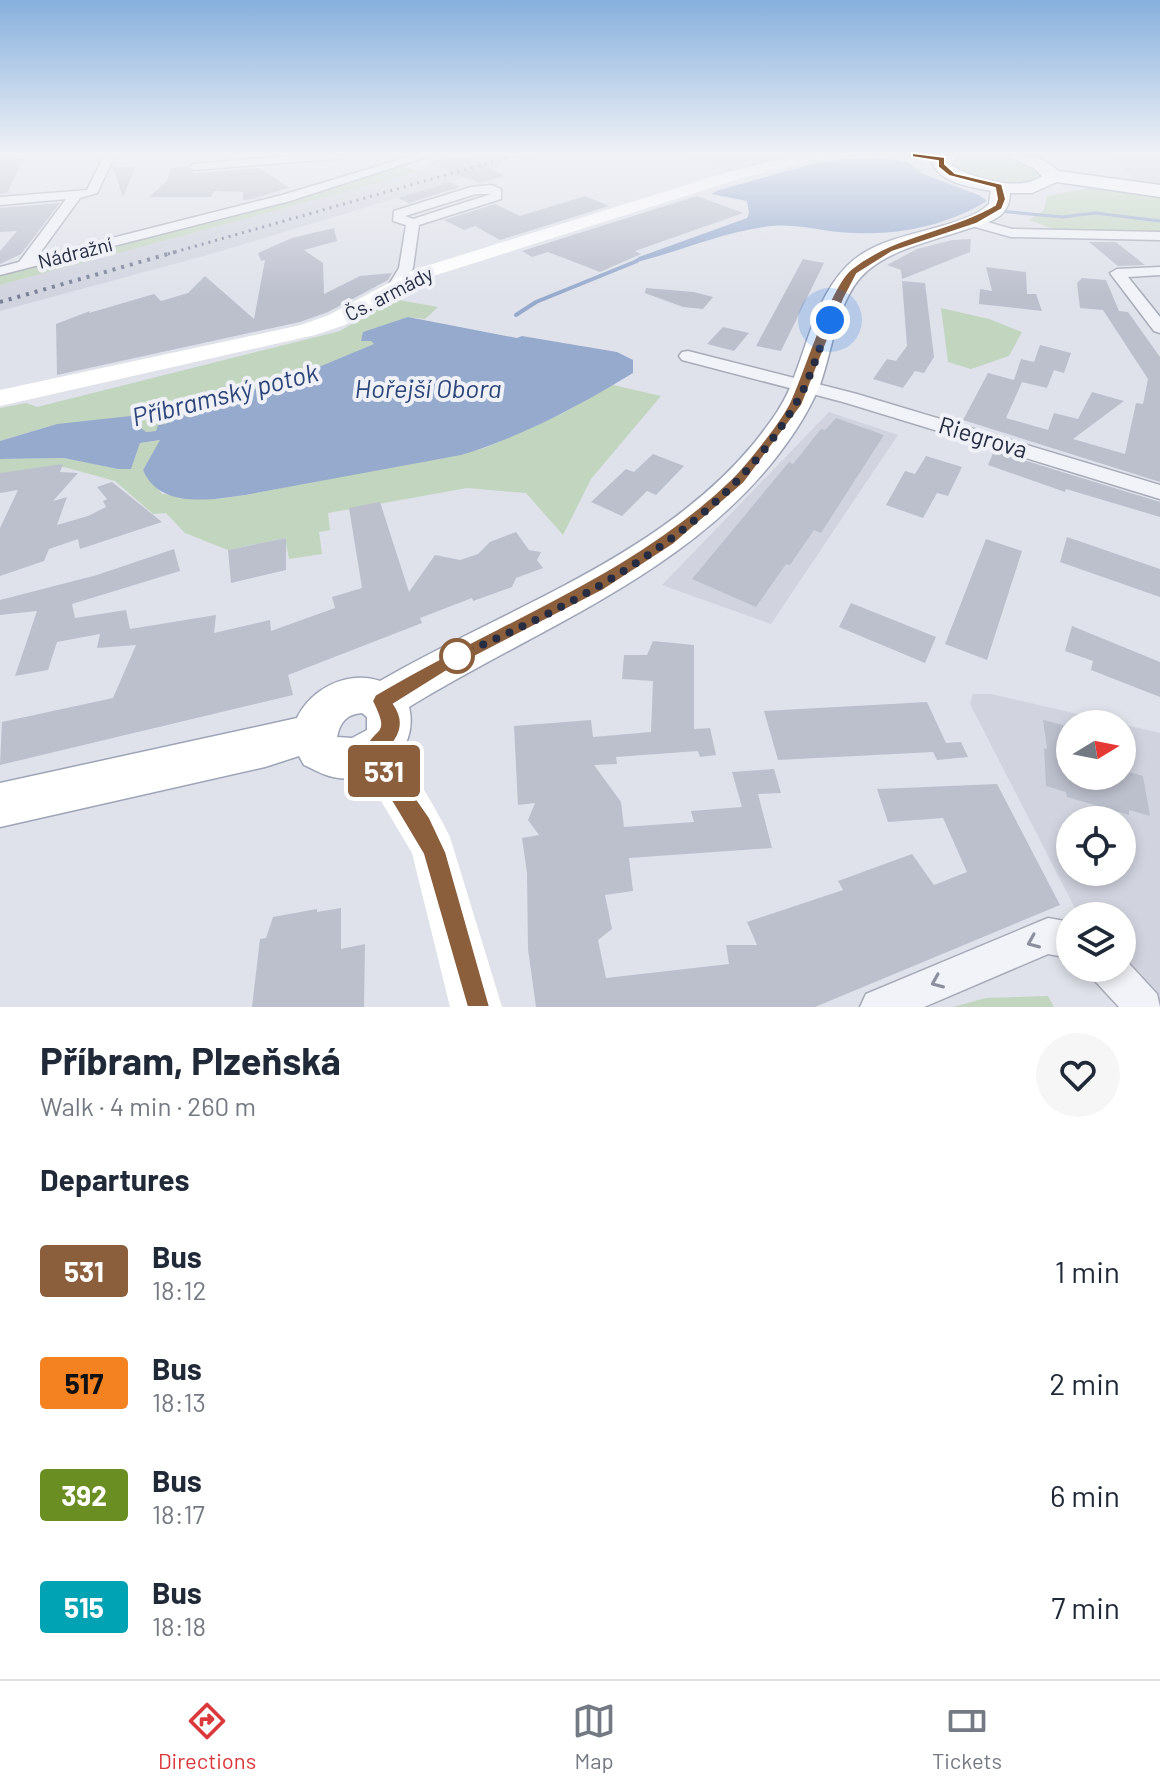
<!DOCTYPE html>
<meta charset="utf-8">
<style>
:root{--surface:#fff;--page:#f6f6f7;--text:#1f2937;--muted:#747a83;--line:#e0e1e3;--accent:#db383b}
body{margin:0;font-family:Barlow,sans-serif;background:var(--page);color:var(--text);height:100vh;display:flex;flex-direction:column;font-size:30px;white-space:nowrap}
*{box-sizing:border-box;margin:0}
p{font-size:26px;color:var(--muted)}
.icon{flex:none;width:44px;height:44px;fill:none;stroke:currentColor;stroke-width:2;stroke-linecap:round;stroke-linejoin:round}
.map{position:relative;height:1007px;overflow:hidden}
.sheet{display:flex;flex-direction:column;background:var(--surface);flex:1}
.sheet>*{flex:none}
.badge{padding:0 16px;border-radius:6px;font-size:28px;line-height:52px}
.needle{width:52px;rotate:80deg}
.tools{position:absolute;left:1056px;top:710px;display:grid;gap:16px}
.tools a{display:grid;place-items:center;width:80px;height:80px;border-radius:50%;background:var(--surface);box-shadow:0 4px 12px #0003;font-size:40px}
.you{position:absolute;width:40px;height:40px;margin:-20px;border:6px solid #fff;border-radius:50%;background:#1a73e8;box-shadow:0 0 0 12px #1a73e833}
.map>.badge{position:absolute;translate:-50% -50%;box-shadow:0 0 0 4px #fff}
h2{padding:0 40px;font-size:30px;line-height:72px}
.round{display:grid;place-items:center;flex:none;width:84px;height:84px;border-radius:42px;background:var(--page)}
.summary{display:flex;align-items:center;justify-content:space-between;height:136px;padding:0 40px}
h1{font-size:38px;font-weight:700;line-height:60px}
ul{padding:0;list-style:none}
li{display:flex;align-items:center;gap:24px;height:112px;padding:0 40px}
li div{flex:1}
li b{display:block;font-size:30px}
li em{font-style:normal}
li .badge{min-width:88px;font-weight:700;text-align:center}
.tabs{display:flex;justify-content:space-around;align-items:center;height:112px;border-top:2px solid var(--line);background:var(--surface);font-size:22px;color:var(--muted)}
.tabs a{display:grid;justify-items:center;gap:4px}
.tabs .current{color:var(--accent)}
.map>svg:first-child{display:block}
.built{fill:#d1d4df;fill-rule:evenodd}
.green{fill:#c2d5bf}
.water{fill:#96aacd}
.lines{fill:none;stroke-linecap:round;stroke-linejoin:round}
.stream-far1{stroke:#96aacd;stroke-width:3}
.stream{stroke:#96aacd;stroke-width:4}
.building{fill:#bcc0cd}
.street-casing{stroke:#a8acb8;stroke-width:3}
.primary-casing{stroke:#9da4b7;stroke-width:3}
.street{fill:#f2f3f8;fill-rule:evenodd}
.secondary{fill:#fff;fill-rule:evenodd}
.primary{fill:#fff;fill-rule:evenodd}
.rail-far1{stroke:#777e95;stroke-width:3;stroke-dasharray:2 5;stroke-linecap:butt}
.rail{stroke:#777e95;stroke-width:4;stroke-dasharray:3 6;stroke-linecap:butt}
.oneway{stroke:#8c909e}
.line{fill:#8b5e3c;stroke:#fff;stroke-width:2}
.walk{stroke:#262d43;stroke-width:8;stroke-dasharray:0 14.4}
.stop-dot{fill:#fff;stroke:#8b5e3c;stroke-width:4}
.labels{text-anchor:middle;stroke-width:8;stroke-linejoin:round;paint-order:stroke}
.far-street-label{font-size:20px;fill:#262d43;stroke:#eff1f7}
.street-label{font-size:24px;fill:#262d43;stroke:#eff1f7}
.water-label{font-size:26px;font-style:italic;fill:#2c457a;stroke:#eff1f7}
</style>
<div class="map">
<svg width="1160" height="1007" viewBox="0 0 1160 1007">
<rect width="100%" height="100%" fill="#dfe2ea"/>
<path class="built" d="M 477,155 L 540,155 L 211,254 L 0,311 L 0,285 Z
M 682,155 L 805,155 L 731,173 Z
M 1136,155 L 1160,155 L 1160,187 L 1137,183 L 1113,158 L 1140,160 Z
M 829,412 L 898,435 L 771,624 L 662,585 Z
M 973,694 L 991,694 L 1121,724 L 1070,724 L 1070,776 L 1122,776 L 1122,724 L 1160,733 L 1160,1007 L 1122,968 L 1122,916 L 1079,916 L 970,704 ZM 1070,820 L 1122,820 L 1122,872 L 1070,872 Z"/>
<path class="green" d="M 959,155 L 1017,158 L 1046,172 L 1035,184 L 1000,185 L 952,171 L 950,158 Z
M 406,165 L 418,172 L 0,285 L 0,275 L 92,253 Z
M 1093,187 L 1160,196 L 1160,232 L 1056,230 L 1029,220 L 1044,210 L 1047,196 Z
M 393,299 L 438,307 L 425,319 L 408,317 L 371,341 L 375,344 L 272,386 L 211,396 L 170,406 L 166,425 L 156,431 L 145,432 L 141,428 L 142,420 L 57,424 L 0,441 L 0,408 L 26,403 L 37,407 L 340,331 Z
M 941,308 L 989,319 L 1022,332 L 1009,356 L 971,369 L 948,362 Z
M 613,385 L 661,396 L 591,479 L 563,535 L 526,493 L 467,488 L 328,513 L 330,530 L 319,532 L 322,554 L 289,559 L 285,538 L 228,550 L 185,533 L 166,513 L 153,514 L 115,481 L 64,467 L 0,476 L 0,459 L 64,458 L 131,469 L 140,443 L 161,440 L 143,470 L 162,494 L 217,499 L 245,495 L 485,448 L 563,413 Z
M 1048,996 L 1054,1007 L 953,1007 L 986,998 Z"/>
<path class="water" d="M 847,159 L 881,158 L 908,162 L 923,174 L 979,195 L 987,201 C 943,228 890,237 839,232 C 816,230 795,224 772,226 C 723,231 677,253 629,264 L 639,257 L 747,218 L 749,213 L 747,201 L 711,194 L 719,190 L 816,163 Z
M 408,317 L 517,338 L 522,336 L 617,352 L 633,360 L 633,373 C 579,406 521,437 461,455 L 245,495 C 211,500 159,509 143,470 L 160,440 L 140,443 L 131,469 L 118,469 L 64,458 L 0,459 L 0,441 L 57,424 L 140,415 L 141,428 L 146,432 L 156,431 L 158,425 L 166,424 L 169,407 L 211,396 L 273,386 L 374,344 L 371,341 L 361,341 L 363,332 Z"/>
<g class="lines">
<path class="stream-far1" d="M 999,211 L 1062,217 L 1095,213 L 1160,221"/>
<path class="stream" d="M 516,315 L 536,302 L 637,261"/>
</g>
<path class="building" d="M 464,155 L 505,176 L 480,183 L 427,163 Z
M 24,159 L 7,193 L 0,194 L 0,160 Z
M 136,166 L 123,197 L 113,168 Z
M 185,166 L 194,173 L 259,168 L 289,188 L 252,199 L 243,200 L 243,192 L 214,191 L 211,197 L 149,197 L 167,181 L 171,168 Z
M 450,182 L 460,187 L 409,203 L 398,198 Z
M 585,196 L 609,206 L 500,240 L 475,226 L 464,230 L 444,220 L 495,204 L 520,216 Z
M 697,196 L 743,213 L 635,251 L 641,254 L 600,272 L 548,252 L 532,257 L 522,251 Z
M 60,203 L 21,254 L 0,264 L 0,251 L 17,231 L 0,232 L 0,208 Z
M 334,228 L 337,241 L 304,250 L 323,263 L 324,294 L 360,276 L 392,273 L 388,280 L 328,312 L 300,322 L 57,375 L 56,324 L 90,311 L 89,313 L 154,294 L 161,301 L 188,293 L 205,276 L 254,319 L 265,260 L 261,261 L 258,253 L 292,238 Z
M 971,239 L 970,252 L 902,279 L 901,270 L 887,265 L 917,249 L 952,240 Z
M 1089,242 L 1116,242 L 1145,265 L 1118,266 Z
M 803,259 L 824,263 L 781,351 L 756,346 Z
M 986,267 L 1026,272 L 1027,294 L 1036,294 L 1042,311 L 979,304 L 980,289 L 992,291 Z
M 1082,278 L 1106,280 L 1119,311 L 1128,312 L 1160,357 L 1160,482 L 963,420 L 988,373 L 1014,380 L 1021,359 L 1034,362 L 1040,345 L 1071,353 L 1064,373 L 1054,370 L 1047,388 L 1022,382 L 1006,418 L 1048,430 L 1054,413 L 1078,419 L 1092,392 L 1124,401 L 1073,439 L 1125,454 L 1136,403 L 1143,404 L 1148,379 L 1103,310 L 1080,308 L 1077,283 Z
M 902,281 L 925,283 L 934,357 L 924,373 L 915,371 L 903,388 L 873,379 L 887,359 L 896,361 L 907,346 Z
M 646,288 L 694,292 L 713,297 L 703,309 L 683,307 L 645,293 Z
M 723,327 L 749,333 L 734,351 L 707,344 Z
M 836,418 L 884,435 L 821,533 L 814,530 L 790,565 L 786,564 L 756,607 L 692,579 L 789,462 L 793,464 L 821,429 L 825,430 Z
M 994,451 L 1160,502 L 1160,517 L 1066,489 L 1065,492 L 988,465 Z
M 653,454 L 684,466 L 656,495 L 647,491 L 622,516 L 591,502 L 626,469 L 634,472 Z
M 926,456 L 962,467 L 948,496 L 937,493 L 923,518 L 886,505 L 905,471 L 915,474 Z
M 63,464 L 60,472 L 78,473 L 53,501 L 67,497 L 57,525 L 88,516 L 106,507 L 103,501 L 107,499 L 97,487 L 112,482 L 162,522 L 80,549 L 78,539 L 49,549 L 44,561 L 0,576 L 0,528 L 18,490 L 0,493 L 0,473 Z
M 380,502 L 409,592 L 435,555 L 460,560 L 478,554 L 490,542 L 516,532 L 529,550 L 541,552 L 537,560 L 543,568 L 516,578 L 512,587 L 473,601 L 472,598 L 420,618 L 422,623 L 288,675 L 293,695 L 0,765 L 2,722 L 113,698 L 136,645 L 97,648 L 100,634 L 57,642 L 48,670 L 15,676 L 37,611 L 0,615 L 0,600 L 97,575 L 174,549 L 180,571 L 72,604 L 75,618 L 126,610 L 130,629 L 216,615 L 214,633 L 270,620 L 271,631 L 335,608 L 332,597 L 362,588 L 349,508 Z
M 1067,537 L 1160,569 L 1160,597 L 1060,562 Z
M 286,538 L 286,570 L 231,583 L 228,550 Z
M 986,539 L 1022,551 L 987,660 L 945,644 Z
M 851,603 L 936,637 L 925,663 L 839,627 Z
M 1072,626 L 1160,662 L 1160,697 L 1091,670 L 1093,661 L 1065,651 Z
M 653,641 L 694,645 L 694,729 L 710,728 L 716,755 L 700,757 L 698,751 L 616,757 L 617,764 L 594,765 L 621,802 L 624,827 L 694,822 L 691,811 L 742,807 L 732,772 L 774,769 L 781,793 L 758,794 L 772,848 L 629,858 L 633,891 L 605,895 L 612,929 L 598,940 L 606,978 L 729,964 L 726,945 L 757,945 L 747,922 L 843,890 L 838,881 L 912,854 L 934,885 L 967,872 L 943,818 L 888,822 L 877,789 L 997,784 L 1060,905 L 815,1007 L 536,1007 L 528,949 L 527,873 L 522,838 L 539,835 L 528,820 L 535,803 L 518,805 L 514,726 L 591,720 L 593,737 L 651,732 L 653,681 L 622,679 L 624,655 L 647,655 Z
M 927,702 L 946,743 L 961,742 L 968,757 L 937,760 L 933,752 L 778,760 L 764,711 Z
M 1043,720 L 1063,725 L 1067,750 L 1070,751 L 1070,776 L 1122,776 L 1122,770 L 1143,776 L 1150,816 L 1129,810 L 1129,815 L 1067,797 L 1066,792 L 1046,786 L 1044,748 L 1047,749 Z
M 341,908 L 341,949 L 365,944 L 364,1007 L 252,1007 L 260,939 L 266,938 L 273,917 L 317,909 L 317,912 Z"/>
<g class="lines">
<g class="street-casing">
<path id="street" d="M 104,155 L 115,155 L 97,193 L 80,198 L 37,257 L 282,195 L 415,155 L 432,155 L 290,201 L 0,275 L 0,267 L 19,262 L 66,199 L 0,205 L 0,197 L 87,190 Z
M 302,155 L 350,155 L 345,158 L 194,170 L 188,167 L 194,164 Z
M 491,185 L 501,189 L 501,199 L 419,225 L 413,268 L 401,289 L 391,289 L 388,286 L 399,268 L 406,225 L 393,221 L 394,211 L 471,187 ZM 476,194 L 491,194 L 413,219 L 405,216 Z
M 973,218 L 1012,229 L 1160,232 L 1160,240 L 1011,237 L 968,225 L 968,219 Z
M 1160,267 L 1160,275 L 1128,277 L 1160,317 L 1160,333 L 1154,331 L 1110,273 L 1117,269 Z
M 688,351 L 857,394 L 1160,485 L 1160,499 L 843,402 L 682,360 L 679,356 L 682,352 Z
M 1048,918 L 1070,922 L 1070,958 L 1048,954 L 924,1007 L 860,1007 L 866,994 Z
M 1122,956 L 1157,994 L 1160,1007 L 1119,1007 L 1095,981 L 1090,968 L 1122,968 Z"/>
</g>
<g class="primary-casing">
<path id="primary" d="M 939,155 L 958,155 L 951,165 C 973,178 1019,193 1042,176 L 1034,168 L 1003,155 C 1026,155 1041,155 1058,171 L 1160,185 L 1160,197 L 1057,182 L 1032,193 L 1010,193 C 1010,202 1007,209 1001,215 C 992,222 978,226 967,229 C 933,241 896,247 867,271 C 838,296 833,347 821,382 C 811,408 795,433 778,455 C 686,575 534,630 409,707 C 420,751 377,787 333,777 C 323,775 313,769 304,765 L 299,756 L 265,767 L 0,827 L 0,783 L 297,718 C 311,689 347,670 380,681 C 506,608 660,558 755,442 C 770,423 785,403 793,380 C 808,342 817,296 847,266 C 884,228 960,233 989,204 L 991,191 C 971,187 939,183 932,162 ZM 362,713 L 367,717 L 367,730 L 352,738 L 337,737 C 340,722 347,714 362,713 Z"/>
</g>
<use href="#street" class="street"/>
<path class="secondary" d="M 798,155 L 825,155 L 823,158 L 739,179 L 427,278 L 345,325 L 315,335 L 0,406 L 0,390 L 301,325 L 329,315 L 413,270 L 728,172 Z
M 908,155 L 946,155 L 951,159 C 941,167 917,162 908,155 Z
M 372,734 C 401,745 436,808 450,837 L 502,1007 L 450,1007 L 412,853 L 352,752 L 358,739 Z"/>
<use href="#primary" class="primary"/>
<path class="rail-far1" d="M 168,254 L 516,155"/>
<path class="rail" d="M 0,302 L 175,252"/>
</g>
<defs><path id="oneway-chevron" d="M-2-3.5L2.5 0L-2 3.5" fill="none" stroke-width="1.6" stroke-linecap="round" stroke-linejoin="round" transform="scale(2)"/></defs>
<g class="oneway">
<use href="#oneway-chevron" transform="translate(1033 942) rotate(157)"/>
<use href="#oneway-chevron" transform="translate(937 982) rotate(157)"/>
</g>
<linearGradient id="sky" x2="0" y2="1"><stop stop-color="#87b0dd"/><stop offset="0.52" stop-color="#f1f2f6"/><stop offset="1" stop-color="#f1f2f6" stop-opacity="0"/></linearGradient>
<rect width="1160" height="296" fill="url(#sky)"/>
<path class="line" d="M 912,153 L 945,157 L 945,164 L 955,173 L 1002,184 L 1006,199 L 1002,209 L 976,224 L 892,252 L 857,274 L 844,299 L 802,405 L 744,483 L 674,544 L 602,591 L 445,672 L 394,704 C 407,723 400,737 385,753 L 430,818 L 446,852 L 490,1007 L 467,1007 L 423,854 L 362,752 C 375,723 390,738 372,701 L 375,695 C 494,623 630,577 732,478 C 747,463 782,419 790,401 C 804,371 829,287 851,269 C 893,235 950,231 995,205 L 997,199 L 995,188 L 949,176 L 938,167 L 938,161 L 912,157 Z"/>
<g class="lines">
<path class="walk" d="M 457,656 C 584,601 723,528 795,405 C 811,379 819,348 830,320"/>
</g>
<circle class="stop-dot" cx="457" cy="656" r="16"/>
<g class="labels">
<g class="far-street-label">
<text transform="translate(75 253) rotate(-14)" y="7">Nádražní</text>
<text transform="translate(389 294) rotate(-27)" y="7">Čs. armády</text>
</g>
<g class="street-label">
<text transform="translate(983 438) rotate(17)" y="8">Riegrova</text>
</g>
<g class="water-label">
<text x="428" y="398">Hořejší Obora</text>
<text transform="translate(225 395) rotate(-14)" y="9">Příbramský potok</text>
</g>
</g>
</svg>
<div class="tools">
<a><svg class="needle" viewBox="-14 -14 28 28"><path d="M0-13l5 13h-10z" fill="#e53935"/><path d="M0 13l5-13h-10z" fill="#747a83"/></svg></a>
<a><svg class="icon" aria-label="locate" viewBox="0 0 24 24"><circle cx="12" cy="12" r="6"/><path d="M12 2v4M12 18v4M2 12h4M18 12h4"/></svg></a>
<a><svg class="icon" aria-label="layers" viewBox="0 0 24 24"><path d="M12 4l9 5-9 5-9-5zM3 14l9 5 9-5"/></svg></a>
</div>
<div class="you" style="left:830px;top:320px"></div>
<b class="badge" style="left:384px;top:771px;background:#8b5e3c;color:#fff">531</b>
</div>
<section class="sheet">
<div class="summary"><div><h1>Příbram, Plzeňská</h1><p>Walk · 4 min · 260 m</p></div><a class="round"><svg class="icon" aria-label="heart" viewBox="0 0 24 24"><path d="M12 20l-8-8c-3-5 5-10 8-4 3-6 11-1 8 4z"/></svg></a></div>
<h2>Departures</h2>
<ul>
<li><span class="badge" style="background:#8b5e3c;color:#fff">531</span><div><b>Bus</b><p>18:12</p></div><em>1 min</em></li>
<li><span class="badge" style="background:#f58220;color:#111">517</span><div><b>Bus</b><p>18:13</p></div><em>2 min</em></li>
<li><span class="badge" style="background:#6b8e23;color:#fff">392</span><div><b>Bus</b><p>18:17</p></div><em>6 min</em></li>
<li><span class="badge" style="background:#00a3b4;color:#fff">515</span><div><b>Bus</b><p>18:18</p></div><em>7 min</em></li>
</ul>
</section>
<nav class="tabs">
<a class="current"><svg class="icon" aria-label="directions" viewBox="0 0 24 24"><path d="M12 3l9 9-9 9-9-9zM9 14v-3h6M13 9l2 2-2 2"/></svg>Directions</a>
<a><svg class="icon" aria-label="map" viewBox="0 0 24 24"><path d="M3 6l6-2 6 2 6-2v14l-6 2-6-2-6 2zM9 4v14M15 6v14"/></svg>Map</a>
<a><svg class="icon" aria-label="tickets" viewBox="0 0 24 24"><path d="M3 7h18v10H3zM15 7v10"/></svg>Tickets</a>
</nav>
